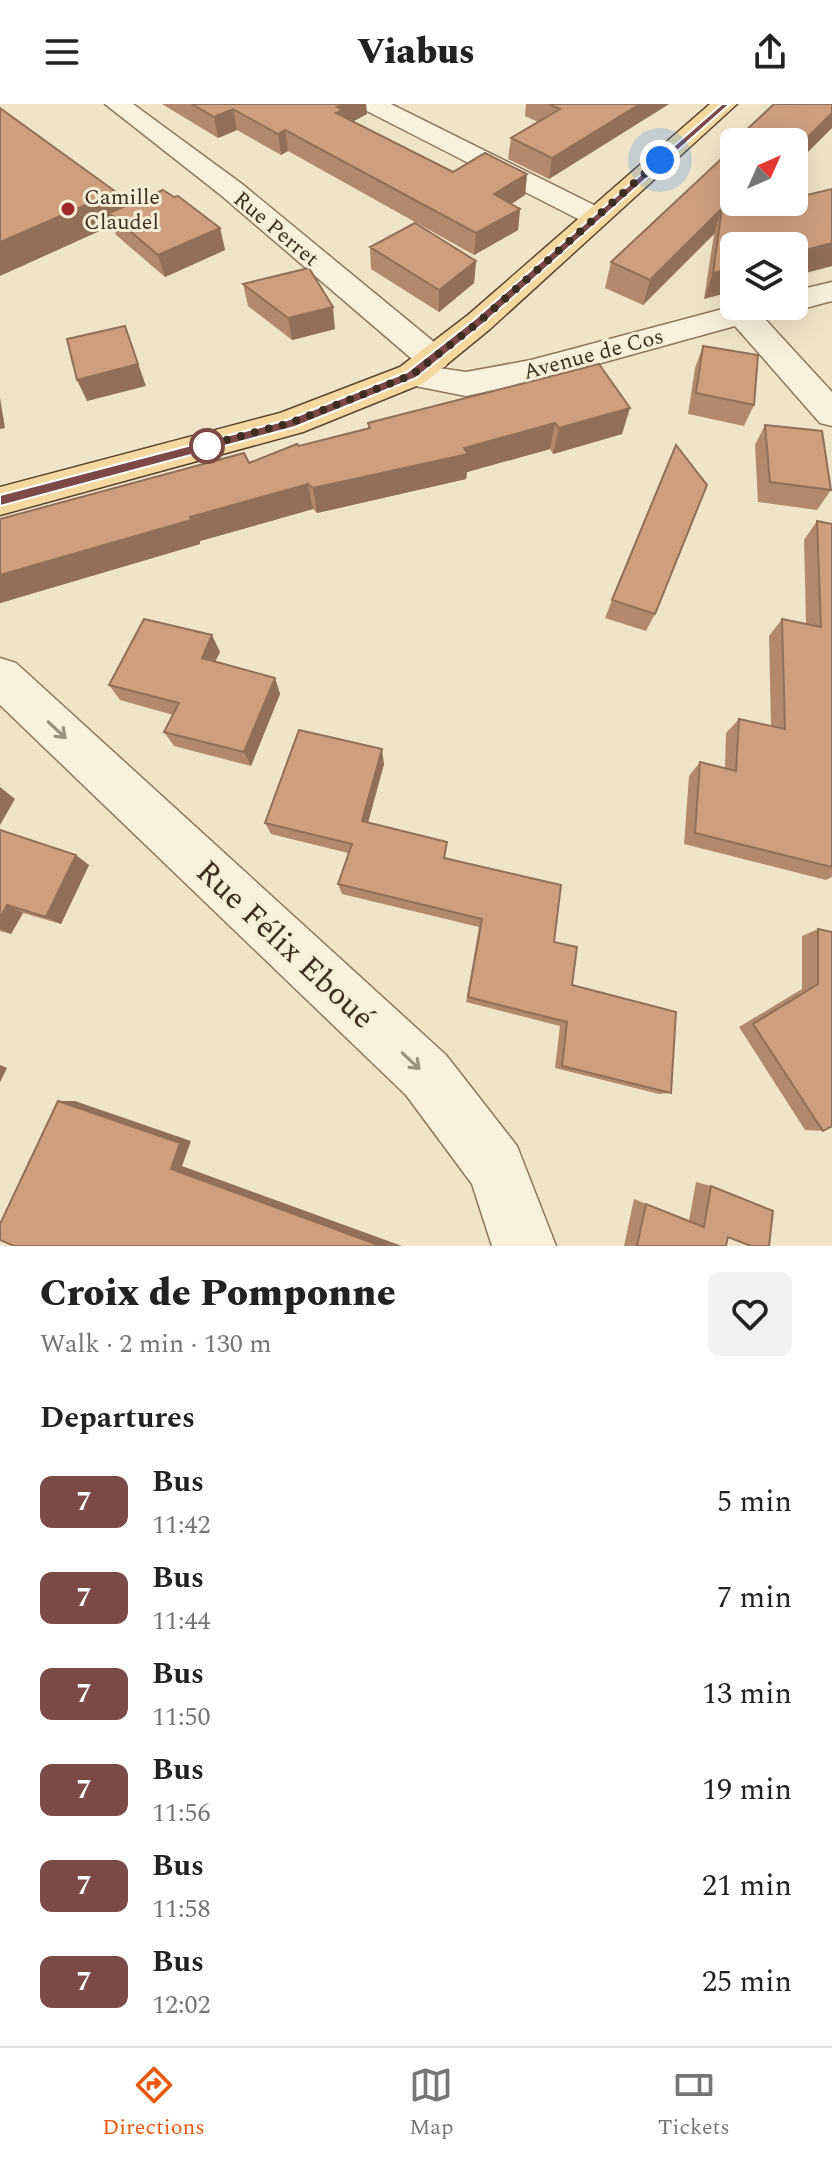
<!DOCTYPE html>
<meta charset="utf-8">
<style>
:root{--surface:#fff;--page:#f2f2f2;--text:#222;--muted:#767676;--line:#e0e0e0;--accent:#ea580c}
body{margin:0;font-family:Spectral,serif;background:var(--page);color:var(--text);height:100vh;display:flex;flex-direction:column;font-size:30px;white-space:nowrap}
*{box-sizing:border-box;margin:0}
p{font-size:26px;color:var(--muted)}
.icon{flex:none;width:44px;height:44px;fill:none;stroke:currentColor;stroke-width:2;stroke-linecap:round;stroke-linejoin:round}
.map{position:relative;height:1142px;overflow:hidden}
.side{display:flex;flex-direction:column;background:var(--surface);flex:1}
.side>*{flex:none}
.badge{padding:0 16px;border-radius:12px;font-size:28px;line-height:52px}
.needle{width:52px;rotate:45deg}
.fabs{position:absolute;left:720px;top:24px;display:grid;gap:16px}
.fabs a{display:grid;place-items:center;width:88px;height:88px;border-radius:12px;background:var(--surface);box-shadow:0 8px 32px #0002;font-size:40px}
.you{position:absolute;width:40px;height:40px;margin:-20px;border:6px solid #fff;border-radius:50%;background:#1a73e8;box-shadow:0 0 0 12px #1a73e833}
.map>.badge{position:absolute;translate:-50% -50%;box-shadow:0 0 0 4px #fff}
h2{padding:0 40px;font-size:30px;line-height:72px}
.round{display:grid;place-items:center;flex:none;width:84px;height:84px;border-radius:12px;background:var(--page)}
.summary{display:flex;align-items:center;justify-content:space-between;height:136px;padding:0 40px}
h1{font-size:38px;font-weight:800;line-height:60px}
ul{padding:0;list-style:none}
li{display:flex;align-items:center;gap:24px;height:96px;padding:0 40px}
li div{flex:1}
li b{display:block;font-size:30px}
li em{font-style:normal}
li .badge{min-width:88px;font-weight:700;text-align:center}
header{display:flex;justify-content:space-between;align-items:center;height:104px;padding:0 40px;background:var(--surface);font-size:36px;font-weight:800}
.tab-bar{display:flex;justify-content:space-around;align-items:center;height:112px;border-top:2px solid var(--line);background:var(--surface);font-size:22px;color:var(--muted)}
.tab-bar a{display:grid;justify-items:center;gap:4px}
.tab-bar .on{color:var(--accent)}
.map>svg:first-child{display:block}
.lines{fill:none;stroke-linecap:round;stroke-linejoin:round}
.minor-casing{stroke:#8d765c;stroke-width:3}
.major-casing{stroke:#5b4430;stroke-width:3}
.minor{fill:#faf1dc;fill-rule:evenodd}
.major{fill:#f3d9a0;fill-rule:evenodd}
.wall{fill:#b2896c}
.shaded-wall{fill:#916f58}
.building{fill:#cf9f7d;stroke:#916f58;stroke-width:2}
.oneway{stroke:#9c907e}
.line{fill:#7b4946;stroke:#fff;stroke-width:2}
.walk{stroke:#3d2e20;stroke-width:8;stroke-dasharray:0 14.4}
.poi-dot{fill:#9e2a2b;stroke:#f7eed8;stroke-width:3}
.stop-dot{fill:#fff;stroke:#7b4946;stroke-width:4}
.labels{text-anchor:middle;stroke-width:6;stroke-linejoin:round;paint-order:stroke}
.far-poi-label{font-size:22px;fill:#3d2e20;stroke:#f7eed8;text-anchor:start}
.far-street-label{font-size:22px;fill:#3d2e20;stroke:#f7eed8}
.near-street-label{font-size:32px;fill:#3d2e20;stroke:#f7eed8}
</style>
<header><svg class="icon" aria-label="menu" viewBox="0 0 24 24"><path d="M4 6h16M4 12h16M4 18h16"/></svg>Viabus<svg class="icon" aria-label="share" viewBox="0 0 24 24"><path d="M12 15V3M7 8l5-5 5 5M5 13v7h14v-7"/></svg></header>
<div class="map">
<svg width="832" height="1142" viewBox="0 0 832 1142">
<rect width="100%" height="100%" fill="#f0e4c8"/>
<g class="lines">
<g class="minor-casing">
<path id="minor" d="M 105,0 L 133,0 L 242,80 L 445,247 L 450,255 L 445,263 L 439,264 L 466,268 L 531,256 L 734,202 L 794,202 L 794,187 L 832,178 L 832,197 L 794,207 L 787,205 L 784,209 L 764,214 L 832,288 L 832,322 L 820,319 L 735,222 L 536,277 L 466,292 L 400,279 L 395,271 L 400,263 L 419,261 L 222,92 Z
M 360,0 L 391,0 L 606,107 L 610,113 L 606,119 L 596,122 L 586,119 L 363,5 Z
M 0,554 L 16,559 L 446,951 L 517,1042 L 556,1142 L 492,1142 L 472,1080 L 406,991 L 0,601 Z"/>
</g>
<g class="major-casing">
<path id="major" d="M 710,0 L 737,0 L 490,225 L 424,279 L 303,328 L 0,411 L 0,383 L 280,309 L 400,263 L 468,211 Z"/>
</g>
<use href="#minor" class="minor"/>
<use href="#major" class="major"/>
</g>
<path class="wall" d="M 162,0 L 366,0 L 367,10 L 352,18 L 453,68 L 527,70 L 525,91 L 511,100 L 520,105 L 518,126 L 474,151 L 288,47 L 281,51 L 237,26 L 218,34 Z
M 526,0 L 669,0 L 549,75 L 508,55 L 511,34 L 538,18 L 525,12 Z
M 0,4 L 121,104 L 220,124 L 225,146 L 165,173 L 116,131 L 113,121 Z
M 734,98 L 759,98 L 754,103 L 832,162 L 794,172 L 794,142 L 704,195 L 714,130 L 643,201 L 605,184 L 611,158 Z
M 370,143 L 476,157 L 474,179 L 439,208 L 371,165 Z
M 243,180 L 335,225 L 292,236 L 248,202 Z
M 703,242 L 754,301 L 744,322 L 688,310 L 695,264 Z
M 599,260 L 622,330 L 553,350 L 550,345 L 467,368 L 466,375 L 317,409 L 313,405 L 200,437 L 200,440 L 0,499 L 0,415 L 249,359 L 299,342 L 368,325 L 368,319 Z
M 765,321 L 831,386 L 817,406 L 758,398 L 755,341 Z
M 817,417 L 832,420 L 832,773 L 826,776 L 684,740 L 689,672 L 700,658 L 725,664 L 726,629 L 739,615 L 771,622 L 769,532 L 782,515 L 806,520 L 804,436 Z
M 612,496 L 655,510 L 646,527 L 605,514 Z
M 220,548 L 215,557 L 275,574 L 280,590 L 251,662 L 174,642 L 164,628 L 173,611 L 120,596 L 109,581 Z
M 384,660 L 368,719 L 445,754 L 554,838 L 572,881 L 671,989 L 659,990 L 555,964 L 560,922 L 466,898 L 479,823 L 342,790 L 338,780 L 348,749 L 271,730 L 265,719 Z
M 0,726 L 89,761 L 61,820 L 23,809 L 11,830 L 0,827 Z
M 818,825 L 823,1027 L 805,1026 L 739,923 L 802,885 L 802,832 Z
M 696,1078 L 711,1082 L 728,1133 L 726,1142 L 624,1142 L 634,1095 L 689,1117 Z"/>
<path class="shaded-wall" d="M 344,0 L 366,0 L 367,10 L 344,22 L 336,9 L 337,3 Z
M 640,0 L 669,0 L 549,75 L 552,54 Z
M 233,5 L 237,26 L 218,34 L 214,13 Z
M 832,9 L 832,24 L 794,62 L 794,47 Z
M 285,26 L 288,47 L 281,51 L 278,30 Z
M 527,70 L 525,91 L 493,112 L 494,90 Z
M 116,88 L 125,116 L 109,109 L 113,121 L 0,172 L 0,138 Z
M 743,98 L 759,98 L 724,134 L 733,108 Z
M 722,104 L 714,130 L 643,201 L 650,176 Z
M 520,105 L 518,126 L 474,151 L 476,129 Z
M 220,124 L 225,146 L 165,173 L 158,151 Z
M 832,139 L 832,162 L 794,172 L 794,149 Z
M 476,157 L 474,179 L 439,208 L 439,186 Z
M 734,164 L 734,187 L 704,195 L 713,169 Z
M 333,203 L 335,225 L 292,236 L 288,214 Z
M 125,222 L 146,282 L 87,297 L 77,276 Z
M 0,294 L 5,324 L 0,325 Z
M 630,304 L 622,330 L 553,350 L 559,324 Z
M 555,319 L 550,345 L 467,368 L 466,375 L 317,409 L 313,384 Z
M 308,380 L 313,405 L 200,437 L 200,440 L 0,499 L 0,471 L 190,413 Z
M 212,531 L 220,548 L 209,570 L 202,554 Z
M 275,574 L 280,590 L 251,662 L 244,648 Z
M 382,645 L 384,660 L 365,729 L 362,717 Z
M 0,683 L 15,695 L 0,721 Z
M 76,751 L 89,761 L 61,820 L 46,813 Z
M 7,801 L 23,809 L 11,830 L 0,825 L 0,814 Z
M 0,961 L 7,964 L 0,978 Z
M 58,997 L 75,997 L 191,1037 L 182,1062 L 402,1142 L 381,1142 L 171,1065 Z"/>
<path class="building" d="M 192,0 L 344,0 L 337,3 L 343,6 L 336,9 L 453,68 L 485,49 L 527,70 L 494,90 L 520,105 L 476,129 L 285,26 L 278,30 L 233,5 L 214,13 Z
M 549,0 L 640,0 L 552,54 L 511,34 L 560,5 Z
M 774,0 L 832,0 L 832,9 L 794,47 L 794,38 L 740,38 L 744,34 L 739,33 Z
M 0,4 L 116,88 L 0,138 Z
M 734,43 L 734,98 L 743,98 L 733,108 L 776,98 L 794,98 L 794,94 L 832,85 L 832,139 L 794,149 L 794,142 L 734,142 L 734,164 L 713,169 L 722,104 L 650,176 L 611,158 Z
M 163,86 L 174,93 L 178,92 L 220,124 L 158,151 L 109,109 Z
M 415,119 L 476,157 L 439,186 L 370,143 Z
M 309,164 L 333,203 L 288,214 L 243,180 Z
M 125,222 L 138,260 L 77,276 L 67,235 Z
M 703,242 L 758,251 L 754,301 L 696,289 Z
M 599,260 L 630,304 L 559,324 L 555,319 L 464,344 L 468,350 L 313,384 L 308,380 L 190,413 L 191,416 L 0,471 L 0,415 L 244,349 L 249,359 L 297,340 L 299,342 L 370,324 L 368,319 Z
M 765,321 L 822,327 L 831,386 L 770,378 Z
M 676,341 L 707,381 L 655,510 L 612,496 Z
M 817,417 L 832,420 L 832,763 L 695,729 L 700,658 L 736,667 L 739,615 L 785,625 L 782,515 L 821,523 Z
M 144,515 L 212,531 L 202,554 L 275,574 L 244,648 L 164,628 L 179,599 L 109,581 Z
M 299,626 L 382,645 L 362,717 L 447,738 L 444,754 L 561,781 L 554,838 L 577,843 L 572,881 L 676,908 L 671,989 L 562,962 L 567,918 L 468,893 L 482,815 L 338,780 L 352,740 L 265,719 Z
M 0,726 L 76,751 L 46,813 L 7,801 L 0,814 Z
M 818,825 L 832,828 L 832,1022 L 823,1027 L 753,920 L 818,880 Z
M 58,997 L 180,1039 L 171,1065 L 381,1142 L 14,1142 L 0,1136 L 0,1120 Z
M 711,1082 L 773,1107 L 769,1142 L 751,1142 L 728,1133 L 726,1142 L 637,1142 L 646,1100 L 704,1123 Z"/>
<defs><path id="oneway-shaft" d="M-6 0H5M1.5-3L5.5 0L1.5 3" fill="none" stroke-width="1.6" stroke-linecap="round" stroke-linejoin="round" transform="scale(2)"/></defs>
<g class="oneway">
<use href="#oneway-shaft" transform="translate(57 626) rotate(43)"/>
<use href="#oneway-shaft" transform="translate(411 957) rotate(43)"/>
</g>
<path class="line" d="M 722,0 L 730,0 L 483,220 L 416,274 L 295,323 L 0,402 L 0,391 L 287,316 L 407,268 L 475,215 Z"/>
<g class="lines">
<path class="walk" d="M 207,342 L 203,342 L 290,319 L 412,271 L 479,218 L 660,56"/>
</g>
<circle class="poi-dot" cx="68" cy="105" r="8"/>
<circle class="stop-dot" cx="207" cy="342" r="16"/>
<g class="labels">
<g class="far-poi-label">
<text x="84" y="100">Camille<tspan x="84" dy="25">Claudel</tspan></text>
</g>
<g class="far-street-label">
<text transform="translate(277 124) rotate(40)" y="8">Rue Perret</text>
<text transform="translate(593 249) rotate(-15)" y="8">Avenue de Cos</text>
</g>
<g class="near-street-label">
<text transform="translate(286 840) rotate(43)" y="11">Rue Félix Eboué</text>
</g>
</g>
</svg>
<div class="fabs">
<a><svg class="needle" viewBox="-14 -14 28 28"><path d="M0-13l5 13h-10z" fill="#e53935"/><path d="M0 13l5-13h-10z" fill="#767676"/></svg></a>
<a><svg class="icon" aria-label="layers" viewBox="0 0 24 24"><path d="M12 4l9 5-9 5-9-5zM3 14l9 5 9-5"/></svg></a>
</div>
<div class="you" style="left:660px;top:56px"></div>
</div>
<section class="side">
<div class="summary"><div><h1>Croix de Pomponne</h1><p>Walk · 2 min · 130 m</p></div><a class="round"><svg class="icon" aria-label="heart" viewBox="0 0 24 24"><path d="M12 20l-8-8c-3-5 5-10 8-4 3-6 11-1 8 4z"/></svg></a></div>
<h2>Departures</h2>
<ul>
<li><span class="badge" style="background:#7b4946;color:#fff">7</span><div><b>Bus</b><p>11:42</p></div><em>5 min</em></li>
<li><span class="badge" style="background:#7b4946;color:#fff">7</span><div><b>Bus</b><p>11:44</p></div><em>7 min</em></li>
<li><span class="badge" style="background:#7b4946;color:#fff">7</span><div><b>Bus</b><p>11:50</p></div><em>13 min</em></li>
<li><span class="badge" style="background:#7b4946;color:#fff">7</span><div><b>Bus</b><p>11:56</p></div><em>19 min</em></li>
<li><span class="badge" style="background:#7b4946;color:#fff">7</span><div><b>Bus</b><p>11:58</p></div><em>21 min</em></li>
<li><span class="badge" style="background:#7b4946;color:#fff">7</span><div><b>Bus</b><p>12:02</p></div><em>25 min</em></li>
</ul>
</section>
<nav class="tab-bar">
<a class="on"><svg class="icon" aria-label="directions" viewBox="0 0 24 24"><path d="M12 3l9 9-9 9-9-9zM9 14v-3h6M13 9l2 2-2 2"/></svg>Directions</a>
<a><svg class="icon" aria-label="map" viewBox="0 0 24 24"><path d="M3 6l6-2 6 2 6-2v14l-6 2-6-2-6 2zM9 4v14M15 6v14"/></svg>Map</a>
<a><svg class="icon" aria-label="tickets" viewBox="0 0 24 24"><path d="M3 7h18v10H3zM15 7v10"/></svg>Tickets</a>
</nav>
